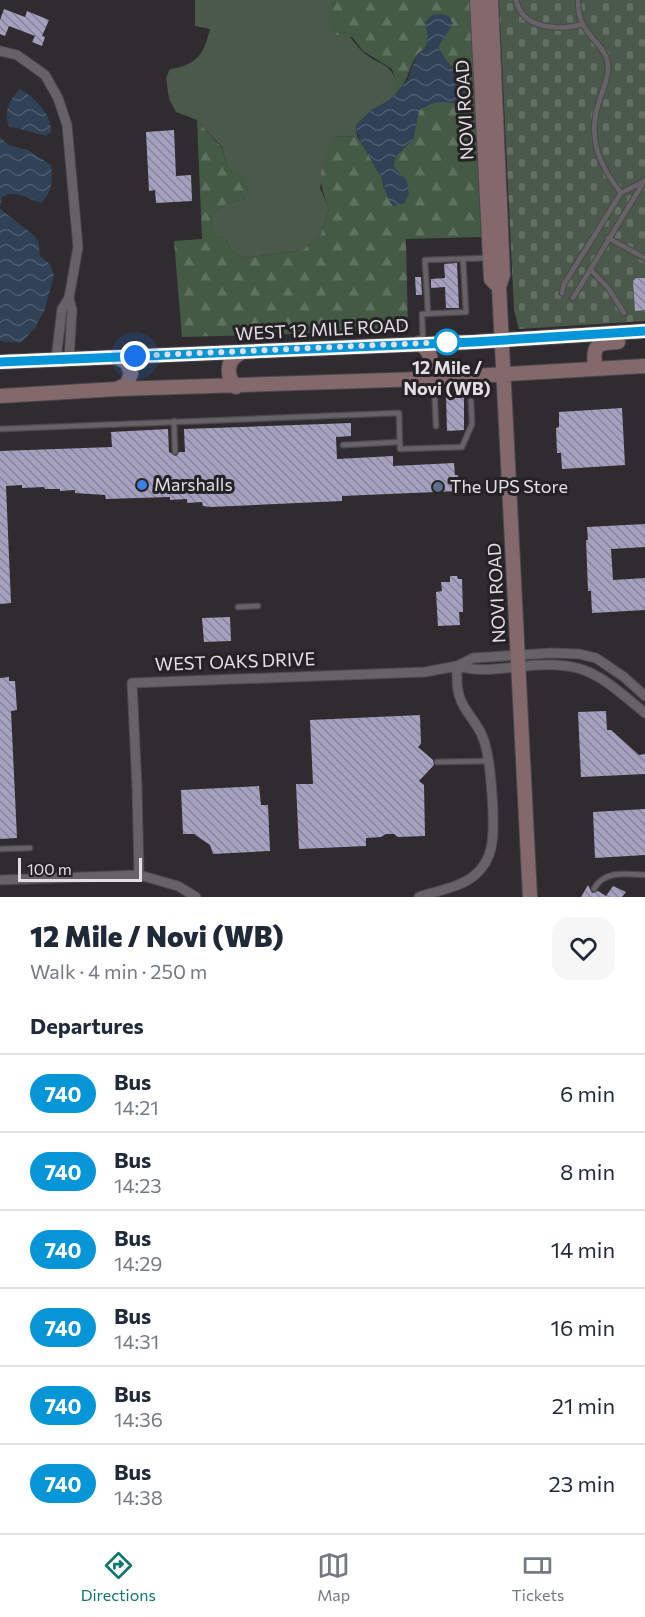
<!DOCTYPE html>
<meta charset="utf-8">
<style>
:root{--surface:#fff;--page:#f6f6f7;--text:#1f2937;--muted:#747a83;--line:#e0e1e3;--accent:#0f766e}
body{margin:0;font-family:Commissioner,sans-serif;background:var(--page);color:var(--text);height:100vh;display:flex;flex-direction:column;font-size:22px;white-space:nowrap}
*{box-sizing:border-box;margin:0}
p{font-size:20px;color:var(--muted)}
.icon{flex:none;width:33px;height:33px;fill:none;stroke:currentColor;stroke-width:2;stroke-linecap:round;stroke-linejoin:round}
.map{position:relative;height:897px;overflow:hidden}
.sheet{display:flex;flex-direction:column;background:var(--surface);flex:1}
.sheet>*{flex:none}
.badge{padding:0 12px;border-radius:20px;font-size:21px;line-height:39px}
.scale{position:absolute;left:18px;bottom:15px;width:124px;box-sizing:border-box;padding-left:6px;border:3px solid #e2dfe2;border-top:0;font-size:16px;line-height:21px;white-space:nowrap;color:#e2dfe2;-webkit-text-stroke:4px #252225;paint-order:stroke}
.you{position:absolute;width:30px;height:30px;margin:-15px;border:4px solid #fff;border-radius:50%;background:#1a73e8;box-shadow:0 0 0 9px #1a73e833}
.map>.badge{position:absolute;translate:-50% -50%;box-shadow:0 0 0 3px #fff}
h2{padding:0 30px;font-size:22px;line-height:54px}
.round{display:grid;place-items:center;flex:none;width:63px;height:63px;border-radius:18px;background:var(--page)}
.summary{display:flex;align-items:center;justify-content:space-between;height:102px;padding:0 30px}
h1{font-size:28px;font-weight:800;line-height:45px}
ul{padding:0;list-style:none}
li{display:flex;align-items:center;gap:18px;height:78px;padding:0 30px;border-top:2px solid var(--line)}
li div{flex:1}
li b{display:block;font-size:22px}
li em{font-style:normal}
li .badge{min-width:66px;font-weight:700;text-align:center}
.tab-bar{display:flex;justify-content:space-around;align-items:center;height:84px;border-top:2px solid var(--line);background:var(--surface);font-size:16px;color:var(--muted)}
.tab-bar a{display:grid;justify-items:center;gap:3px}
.tab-bar .selected{color:var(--accent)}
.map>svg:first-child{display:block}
.green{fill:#4b594b}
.forest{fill:url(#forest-firs)}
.cemetery{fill:url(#cemetery-stones)}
.water{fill:url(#water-waves)}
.building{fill:url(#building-back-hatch)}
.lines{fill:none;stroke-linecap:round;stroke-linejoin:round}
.lane-casing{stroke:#4c494c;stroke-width:7}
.street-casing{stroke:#4c494c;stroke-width:11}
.secondary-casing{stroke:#4c494c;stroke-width:16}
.lane{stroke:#666266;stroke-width:4.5}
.street{stroke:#666266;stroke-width:9}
.secondary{stroke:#83686c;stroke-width:14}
.line-casing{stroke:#fff;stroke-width:14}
.line{stroke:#0696d7;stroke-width:9}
.walk{stroke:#e2dfe2;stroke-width:6;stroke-dasharray:0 10.8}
.stop-dot{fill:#fff;stroke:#0696d7;stroke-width:3}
.shop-dot{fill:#3f7fe0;stroke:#252225;stroke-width:2}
.service-dot{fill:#5c6f8a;stroke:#252225;stroke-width:2}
.labels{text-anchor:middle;stroke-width:6;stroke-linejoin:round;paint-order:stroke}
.street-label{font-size:18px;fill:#e2dfe2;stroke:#252225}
.stop-label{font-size:18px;font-weight:bold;fill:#e2dfe2;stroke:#252225}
.poi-label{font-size:18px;fill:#e2dfe2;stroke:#252225;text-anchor:start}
</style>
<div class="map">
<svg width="645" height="897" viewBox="0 0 645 897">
<defs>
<pattern id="forest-firs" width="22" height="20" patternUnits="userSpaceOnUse" patternTransform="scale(1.5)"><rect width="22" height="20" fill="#445a44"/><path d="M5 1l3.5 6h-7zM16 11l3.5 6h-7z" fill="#5f715f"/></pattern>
<pattern id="cemetery-stones" width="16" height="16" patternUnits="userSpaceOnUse" patternTransform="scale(1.5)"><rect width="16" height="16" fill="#4b594b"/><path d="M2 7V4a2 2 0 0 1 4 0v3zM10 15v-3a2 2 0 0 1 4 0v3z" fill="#657065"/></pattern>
<pattern id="water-waves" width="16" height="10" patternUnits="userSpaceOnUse" patternTransform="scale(1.5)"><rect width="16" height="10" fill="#304258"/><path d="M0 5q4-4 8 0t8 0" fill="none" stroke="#4e5d70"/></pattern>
<pattern id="building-back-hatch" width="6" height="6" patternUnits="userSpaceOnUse" patternTransform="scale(1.5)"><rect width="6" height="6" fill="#a4a0bf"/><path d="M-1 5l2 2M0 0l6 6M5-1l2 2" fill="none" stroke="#87849a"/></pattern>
</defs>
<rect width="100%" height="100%" fill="#2f2b2f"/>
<path class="green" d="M 195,0 L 336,0 L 331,4 C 340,19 349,39 362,51 C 382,69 391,59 399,90 L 390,100 L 372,110 L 356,125 L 357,136 L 333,137 L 320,188 L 329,209 L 321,234 L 303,250 L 244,258 L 232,251 L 226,240 L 213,231 L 211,215 L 226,204 L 246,199 L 228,168 L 222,147 L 197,120 L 176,112 L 169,99 L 166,78 L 170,69 C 197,65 204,54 210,29 L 195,26 Z"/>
<path class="forest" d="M 336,0 L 470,0 L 481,237 L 406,239 L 408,331 L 182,337 L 174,241 L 202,239 L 197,120 L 222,148 L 228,168 L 240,172 L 249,187 L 246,199 L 226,204 L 211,215 L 213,231 L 226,240 L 232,251 L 244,258 L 303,250 L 321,234 L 329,209 C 316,177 320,168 333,137 L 357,136 L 382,178 L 384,189 L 398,172 L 393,166 L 396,156 L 413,139 L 419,110 C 437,99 449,99 468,109 L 468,87 L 445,59 L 438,47 L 445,34 L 428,37 C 426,53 422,47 415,58 C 409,69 408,80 399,90 L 392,69 L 363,51 L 352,37 L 334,34 L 328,19 L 331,4 Z"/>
<path class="cemetery" d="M 499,0 L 645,0 L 645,321 L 519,329 L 514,310 Z"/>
<path class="water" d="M 441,14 L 449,16 L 453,24 L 438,47 L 445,59 L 468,87 L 469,110 C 450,99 437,99 419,110 L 413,139 L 396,156 L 393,166 L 407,181 L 409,194 L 404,203 L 394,206 C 384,197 386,187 381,176 C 373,159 358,145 356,125 L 372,110 L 390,100 L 407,81 L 416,57 L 426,47 L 428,37 L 425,22 L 432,15 Z
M 20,89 C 34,97 52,114 51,132 L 46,136 L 9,126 C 3,112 10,99 20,89 Z
M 0,137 L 9,145 L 28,150 L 51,165 C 53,179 52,193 41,203 C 28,199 15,189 2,197 L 0,208 C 9,218 34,232 38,241 C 40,245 39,252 40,256 L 50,264 L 54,275 L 45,309 L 35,328 L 21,343 L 0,341 Z"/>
<path class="building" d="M 4,9 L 25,17 L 27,11 L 49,20 L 42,36 L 45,37 L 42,46 L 32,42 L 35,36 L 9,26 L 5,36 L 0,34 L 0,20 Z
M 174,130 L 176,176 L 191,175 L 192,201 L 156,203 L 155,190 L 149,191 L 146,132 Z
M 457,263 L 459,308 L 446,308 L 445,287 L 431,288 L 431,279 L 445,278 L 444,264 Z
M 415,277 L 421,277 L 422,295 L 416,295 Z
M 636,278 L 645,278 L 645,310 L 635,311 L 633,281 Z
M 464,395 L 464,430 L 447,431 L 446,396 Z
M 622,408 L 625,465 L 562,469 L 561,453 L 557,453 L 556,428 L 559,427 L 559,412 Z
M 351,423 L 351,436 L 336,437 L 337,459 L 393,456 L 393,466 L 454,463 L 455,475 L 458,475 L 459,491 L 342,496 L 342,501 L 210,507 L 203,506 L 202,502 L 187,503 L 187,499 L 170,500 L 170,497 L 106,499 L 105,495 L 75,493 L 75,490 L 60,491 L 60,489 L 45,489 L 44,487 L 22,488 L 22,485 L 6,486 L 11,603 L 0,604 L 0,451 L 112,447 L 111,432 L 168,429 L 169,452 L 176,456 L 179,452 L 185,452 L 184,429 Z
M 645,524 L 645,547 L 611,549 L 613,580 L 645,578 L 645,610 L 592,613 L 591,591 L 588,591 L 586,540 L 588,540 L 587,527 Z
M 450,576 L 457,576 L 458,579 L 462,579 L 463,612 L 459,612 L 460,625 L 438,626 L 436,592 L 442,591 L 441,582 L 450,582 Z
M 230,617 L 231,641 L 204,642 L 202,618 Z
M 9,677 L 9,681 L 15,681 L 17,710 L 11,711 L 17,838 L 0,839 L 0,678 Z
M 606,711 L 607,730 L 611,730 L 639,755 L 645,754 L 645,774 L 581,777 L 578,712 Z
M 420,715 L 421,744 L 418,747 L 433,760 L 434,765 L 419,781 L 424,785 L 425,836 L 398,837 L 394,834 L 386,834 L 381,837 L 366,838 L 366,846 L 299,849 L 296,784 L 313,784 L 310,720 Z
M 259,786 L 261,805 L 268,805 L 270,851 L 213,854 L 210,845 L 194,834 L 183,834 L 181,790 Z
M 645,809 L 645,855 L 595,858 L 593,812 Z
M 588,885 L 592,893 L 598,891 L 606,896 L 613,886 L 626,892 L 622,897 L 581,897 Z"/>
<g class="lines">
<g class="lane-casing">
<path id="lane" d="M 516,0 C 522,29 559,31 583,24
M 578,0 C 578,8 579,16 582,23 C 589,38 607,48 608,66 C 609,78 602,91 599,102 C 587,138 599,165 621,193
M 608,238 L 645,258
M 590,269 L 609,289 L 624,313
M 562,293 L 564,284 L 621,193 L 643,182
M 573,298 L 645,180
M 428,313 L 425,260 L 487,258
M 423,343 L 422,314 L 466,312 L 463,259
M 434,381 L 436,426
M 174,421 L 175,452
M 0,429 L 399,413 L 400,449 L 462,447 L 472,424 L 471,401
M 343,445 L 400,442
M 238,607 L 258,606
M 437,762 L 489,761
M 0,849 L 30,848
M 594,889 C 604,870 626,874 645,875"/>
</g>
<g class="street-casing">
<path id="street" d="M 0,51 L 17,55 L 45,75 L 58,98 L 67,125 L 78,247 L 69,298
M 56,359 L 62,309 L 69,298 L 72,310 L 69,359
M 457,666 C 478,672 496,669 517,667 C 584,659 596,672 645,713
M 139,875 L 137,787 L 132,683 L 425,672 L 457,666 L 473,658 L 551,653 L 579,654 L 596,658 L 624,677 L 645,696
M 0,880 L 139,875 L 178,886 L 196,897
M 419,897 C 437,891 461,887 475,875 C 483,868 489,858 491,848 C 496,828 491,757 483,738 C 478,723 465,713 460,698 C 456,688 457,677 457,666"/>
</g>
<g class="secondary-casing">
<path id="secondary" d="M 477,0 L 491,279 L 499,287
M 491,0 L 503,275 L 499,287 L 530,897
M 419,343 C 431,351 434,362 428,376 L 422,379
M 0,362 L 473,342 L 645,331
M 595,369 C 593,345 595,343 618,342
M 236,387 C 225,374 226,359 243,352
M 117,389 L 127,384 L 131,373 L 127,363 L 117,357
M 0,396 L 117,389 L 422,379 L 645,366"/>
</g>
<use href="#lane" class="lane"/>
<use href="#street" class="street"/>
<use href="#secondary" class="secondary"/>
</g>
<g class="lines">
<g class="line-casing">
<path id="line" d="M 0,362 L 474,342 L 645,331"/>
</g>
<use href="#line" class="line"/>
<path class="walk" d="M 135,356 L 447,342"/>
</g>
<circle class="stop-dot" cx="447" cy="342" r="12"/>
<circle class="shop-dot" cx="142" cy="485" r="6"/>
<circle class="service-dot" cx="438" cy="487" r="6"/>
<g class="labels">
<g class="street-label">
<text transform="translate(465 110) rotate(-93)" y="6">NOVI ROAD</text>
<text transform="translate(322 330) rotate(-3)" y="6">WEST 12 MILE ROAD</text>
<text transform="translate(497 593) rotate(-93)" y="6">NOVI ROAD</text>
<text transform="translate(235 662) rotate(-2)" y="6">WEST OAKS DRIVE</text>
</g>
<g class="stop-label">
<text x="447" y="374">12 Mile /<tspan x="447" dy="21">Novi (WB)</tspan></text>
</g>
<g class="poi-label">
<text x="154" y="491">Marshalls</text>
<text x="450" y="493">The UPS Store</text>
</g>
</g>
</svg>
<div class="scale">100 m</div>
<div class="you" style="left:135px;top:356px"></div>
</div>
<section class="sheet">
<div class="summary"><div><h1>12 Mile / Novi (WB)</h1><p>Walk · 4 min · 250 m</p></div><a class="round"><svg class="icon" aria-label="heart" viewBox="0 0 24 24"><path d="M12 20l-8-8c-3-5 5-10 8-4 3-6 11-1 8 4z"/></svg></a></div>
<h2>Departures</h2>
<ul>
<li><span class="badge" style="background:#0696d7;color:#fff">740</span><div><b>Bus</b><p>14:21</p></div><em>6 min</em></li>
<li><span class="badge" style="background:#0696d7;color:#fff">740</span><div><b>Bus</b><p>14:23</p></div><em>8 min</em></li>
<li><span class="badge" style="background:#0696d7;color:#fff">740</span><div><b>Bus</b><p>14:29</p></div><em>14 min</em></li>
<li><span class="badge" style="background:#0696d7;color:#fff">740</span><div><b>Bus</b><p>14:31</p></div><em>16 min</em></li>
<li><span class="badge" style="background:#0696d7;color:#fff">740</span><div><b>Bus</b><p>14:36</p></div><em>21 min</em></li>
<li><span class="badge" style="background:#0696d7;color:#fff">740</span><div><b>Bus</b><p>14:38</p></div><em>23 min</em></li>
</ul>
</section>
<nav class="tab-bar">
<a class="selected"><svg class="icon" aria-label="directions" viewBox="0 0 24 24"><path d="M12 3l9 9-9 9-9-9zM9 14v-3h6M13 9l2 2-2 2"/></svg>Directions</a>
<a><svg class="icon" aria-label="map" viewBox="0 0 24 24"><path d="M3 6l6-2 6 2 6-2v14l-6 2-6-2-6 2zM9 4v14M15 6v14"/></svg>Map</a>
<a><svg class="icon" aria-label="tickets" viewBox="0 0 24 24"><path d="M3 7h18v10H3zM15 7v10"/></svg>Tickets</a>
</nav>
